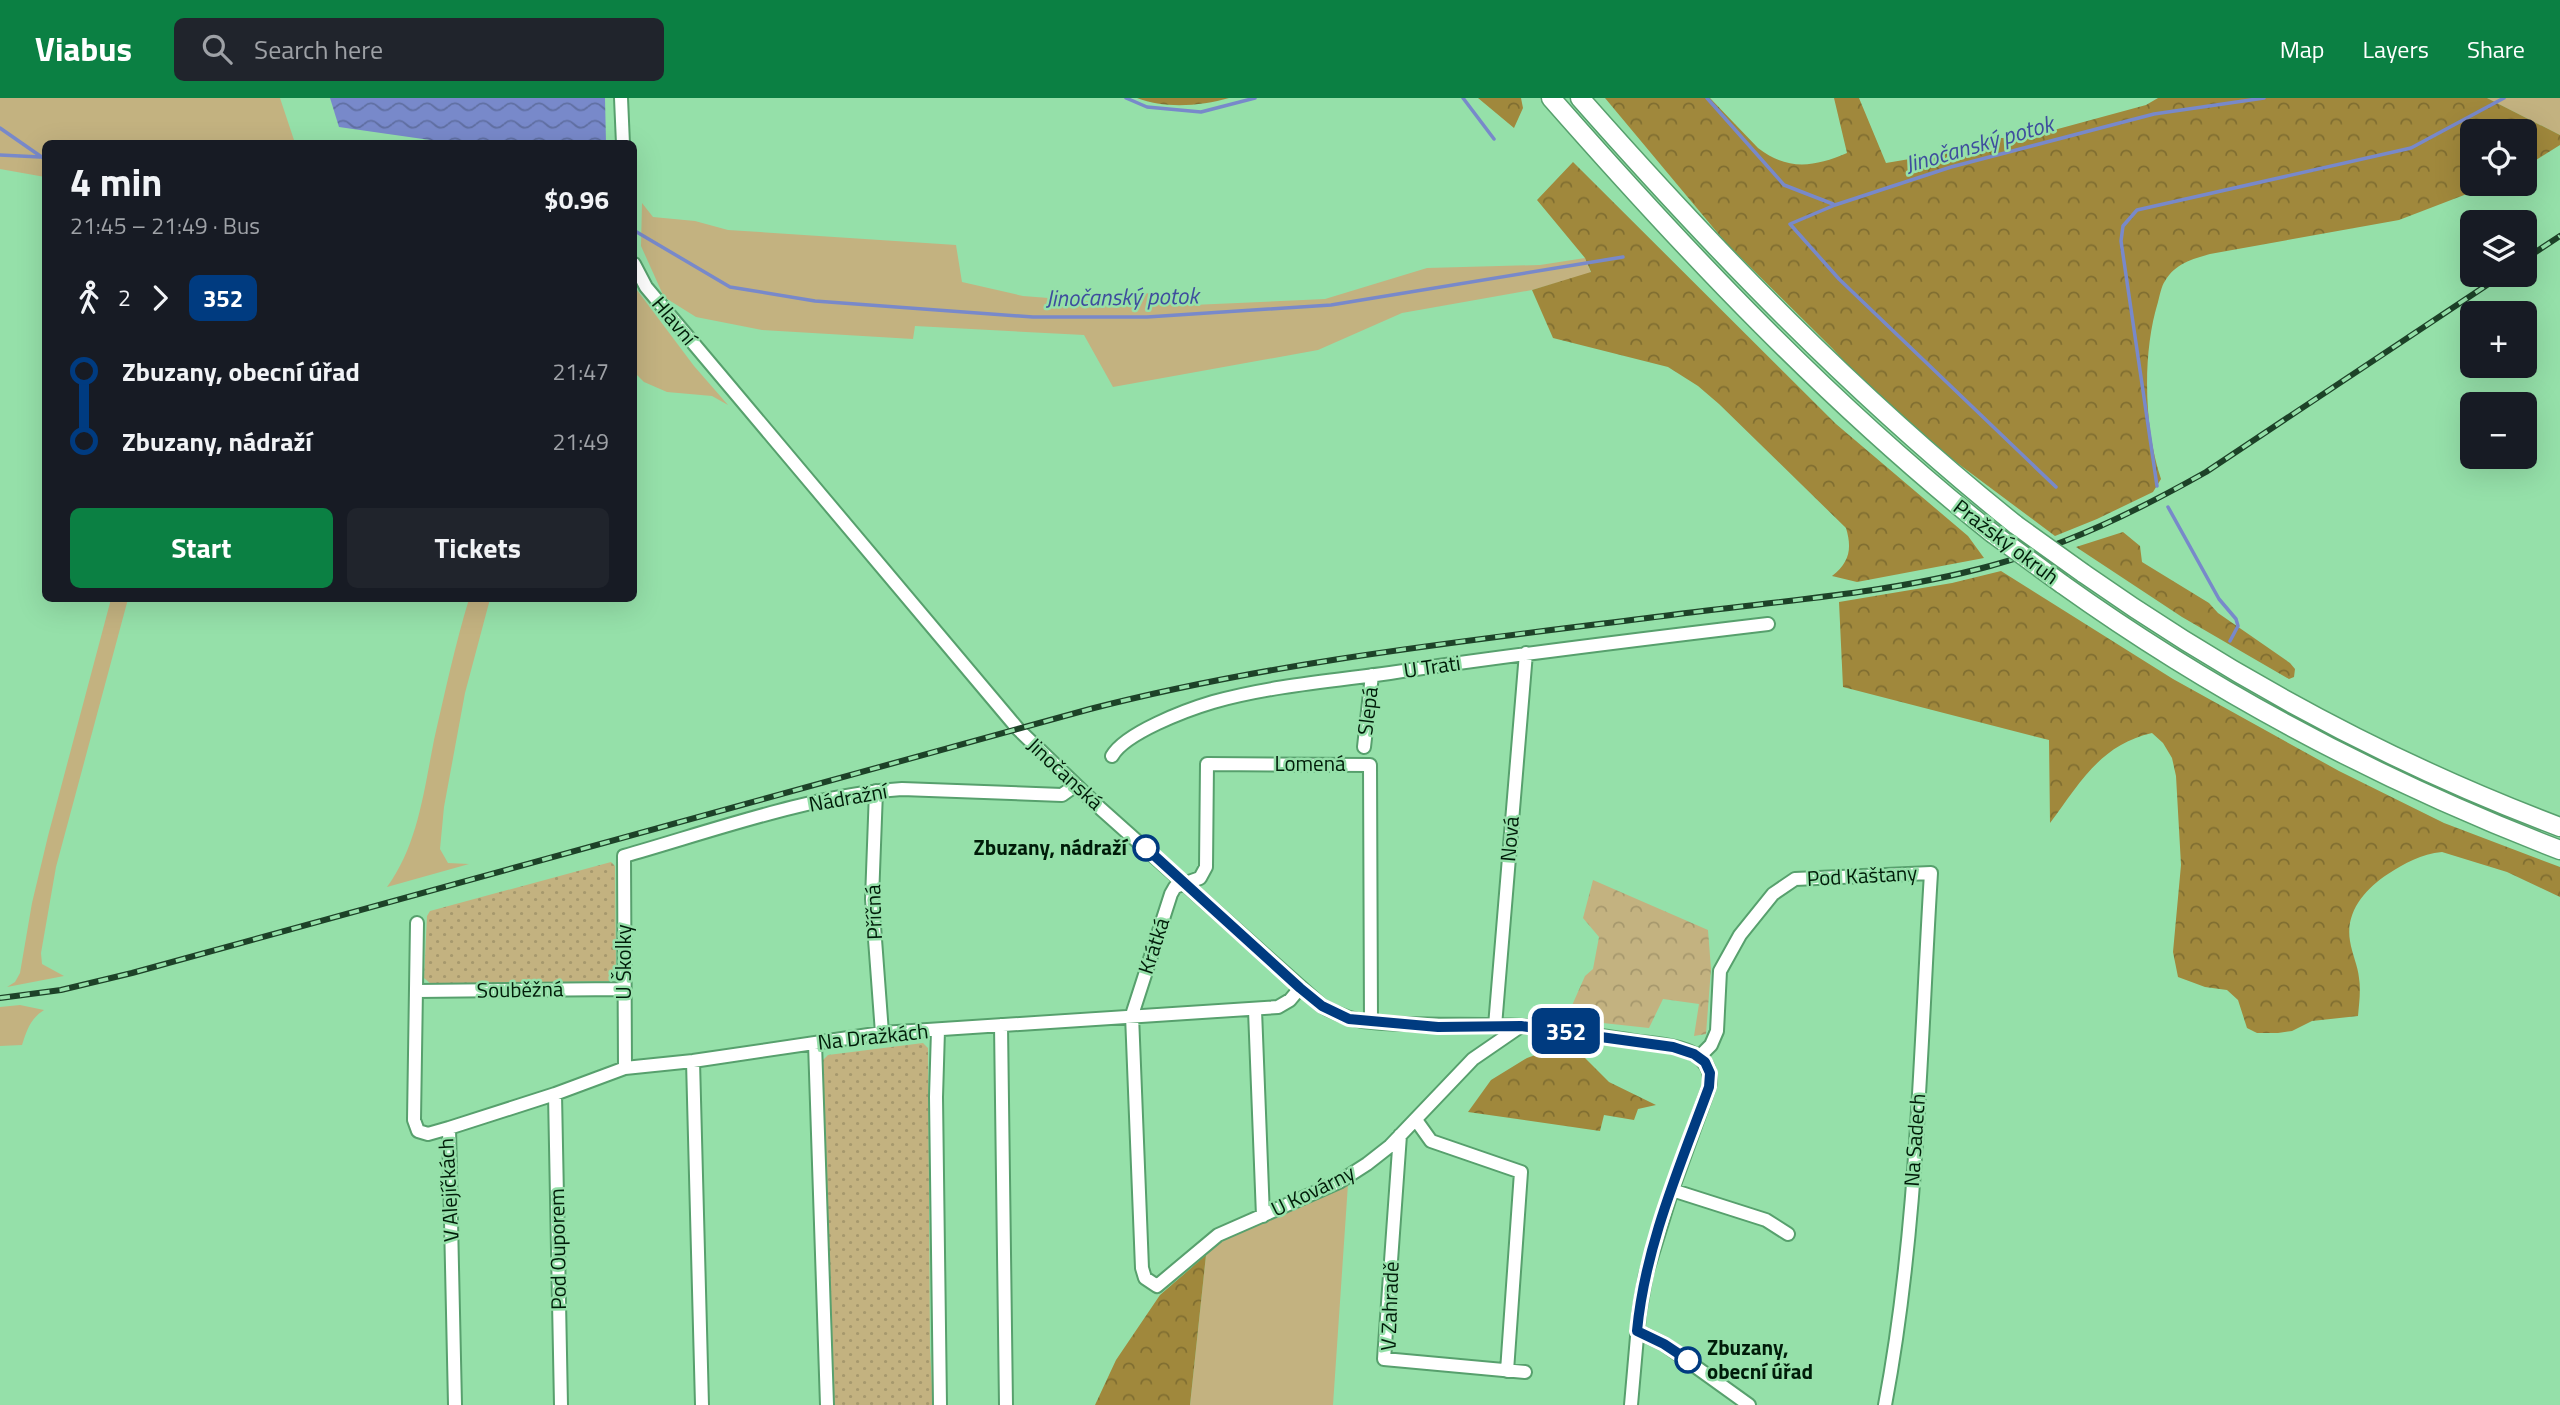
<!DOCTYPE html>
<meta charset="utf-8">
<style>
:root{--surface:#171b24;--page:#20242c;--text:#f1f3f6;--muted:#9ea1a6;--accent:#0b8043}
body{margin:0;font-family:"Titillium Web",sans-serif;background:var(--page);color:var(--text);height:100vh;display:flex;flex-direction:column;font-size:26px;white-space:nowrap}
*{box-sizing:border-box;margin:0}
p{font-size:23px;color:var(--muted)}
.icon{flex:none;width:38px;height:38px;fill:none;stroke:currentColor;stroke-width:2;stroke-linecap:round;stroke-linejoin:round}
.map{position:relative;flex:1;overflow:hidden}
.sheet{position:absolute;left:42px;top:42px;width:595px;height:462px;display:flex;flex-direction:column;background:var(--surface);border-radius:10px;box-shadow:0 7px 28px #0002}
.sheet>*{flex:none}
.badge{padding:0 14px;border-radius:10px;font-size:24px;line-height:46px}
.tools{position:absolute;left:2460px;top:21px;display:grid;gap:14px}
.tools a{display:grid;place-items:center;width:77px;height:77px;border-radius:10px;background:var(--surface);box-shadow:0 7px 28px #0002;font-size:35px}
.map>.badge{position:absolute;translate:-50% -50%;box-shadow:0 0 0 4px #fff}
.legs{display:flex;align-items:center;gap:10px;height:77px;padding:0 28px;font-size:23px}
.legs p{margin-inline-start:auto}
.head{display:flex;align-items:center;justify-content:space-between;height:119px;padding:0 28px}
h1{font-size:38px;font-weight:700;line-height:52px}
.action{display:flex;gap:14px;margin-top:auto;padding:14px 28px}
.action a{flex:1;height:80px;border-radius:10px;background:var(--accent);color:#fff;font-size:28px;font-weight:700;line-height:80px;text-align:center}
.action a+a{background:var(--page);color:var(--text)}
ul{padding:0 28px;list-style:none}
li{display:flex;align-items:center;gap:24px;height:70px;font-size:26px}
li i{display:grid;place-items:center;width:10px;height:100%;margin:0 9px;background:currentColor}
li i::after{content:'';width:18px;height:18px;margin:-9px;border:5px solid;border-radius:50%;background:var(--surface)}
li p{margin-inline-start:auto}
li:first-child i{background:linear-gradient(#0000 50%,currentColor 0)}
li:last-child i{background:linear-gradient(currentColor 50%,#0000 0)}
header{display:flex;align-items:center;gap:42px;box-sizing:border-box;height:98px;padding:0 35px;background:var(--accent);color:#fff}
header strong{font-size:33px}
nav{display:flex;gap:38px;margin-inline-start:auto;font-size:24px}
.search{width:490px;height:63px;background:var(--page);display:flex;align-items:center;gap:18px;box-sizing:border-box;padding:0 24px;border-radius:10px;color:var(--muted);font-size:26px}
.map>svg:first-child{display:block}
.grass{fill:#c3b280}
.forest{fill:url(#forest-crowns)}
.park{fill:url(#park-crowns)}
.garden{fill:url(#garden-dots)}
.water{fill:url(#water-waves)}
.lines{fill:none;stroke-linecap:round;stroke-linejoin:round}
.stream{stroke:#7889ca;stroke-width:3.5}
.minor-casing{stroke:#57a06d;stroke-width:16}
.highway-casing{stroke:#57a06d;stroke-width:21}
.minor{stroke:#fff;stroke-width:12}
.highway{stroke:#fff;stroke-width:18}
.rail-casing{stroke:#1d4228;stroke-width:6}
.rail{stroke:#95e0a9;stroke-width:3.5;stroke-dasharray:10;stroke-linecap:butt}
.highway-bridge-casing{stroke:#57a06d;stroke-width:21;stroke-linecap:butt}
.highway-bridge{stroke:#fff;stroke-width:18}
.line-1-casing{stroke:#fff;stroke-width:16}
.line-1{stroke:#003b80;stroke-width:10}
.stop-1-dot{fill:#fff;stroke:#003b80;stroke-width:3.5}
.labels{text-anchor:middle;stroke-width:5;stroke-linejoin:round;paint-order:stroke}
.street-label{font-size:21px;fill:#001c09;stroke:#95e0a9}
.stop-label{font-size:21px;font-weight:bold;fill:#001c09;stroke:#95e0a9;text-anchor:end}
.water-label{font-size:23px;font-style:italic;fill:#3e4d9d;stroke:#95e0a9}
</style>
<header>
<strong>Viabus</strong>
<div class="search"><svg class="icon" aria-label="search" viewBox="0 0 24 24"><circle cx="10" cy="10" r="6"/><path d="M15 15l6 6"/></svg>Search here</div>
<nav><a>Map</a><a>Layers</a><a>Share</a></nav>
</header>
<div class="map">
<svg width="2560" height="1307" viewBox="0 0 2560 1307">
<defs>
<pattern id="forest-crowns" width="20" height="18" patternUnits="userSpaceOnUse" patternTransform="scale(1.75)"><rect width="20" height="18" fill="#a0883c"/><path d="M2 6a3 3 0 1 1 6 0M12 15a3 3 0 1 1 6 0" fill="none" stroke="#806e31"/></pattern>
<pattern id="park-crowns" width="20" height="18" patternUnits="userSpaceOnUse" patternTransform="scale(1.75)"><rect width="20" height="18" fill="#c3b280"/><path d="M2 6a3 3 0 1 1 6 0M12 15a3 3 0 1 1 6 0" fill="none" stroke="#a6986d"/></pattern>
<pattern id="garden-dots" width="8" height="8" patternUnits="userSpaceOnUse" patternTransform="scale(1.75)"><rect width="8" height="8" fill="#c3b280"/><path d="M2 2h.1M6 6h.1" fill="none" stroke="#a6986d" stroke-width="1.8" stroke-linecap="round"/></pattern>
<pattern id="water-waves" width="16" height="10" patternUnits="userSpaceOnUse" patternTransform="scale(1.75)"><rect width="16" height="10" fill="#7889ca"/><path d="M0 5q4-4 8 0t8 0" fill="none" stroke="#606fa2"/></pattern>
</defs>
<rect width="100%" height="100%" fill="#95e0a9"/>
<path class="grass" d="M 0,0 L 280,0 L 294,42 L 306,45 L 46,46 L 45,79 L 0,71 Z
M 2487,0 L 2560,0 L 2560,37 Z
M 642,105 L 653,119 L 695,123 L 728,132 L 956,147 L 962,184 L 1023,198 L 1087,203 L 1150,195 L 1192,207 L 1325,201 L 1427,170 L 1540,167 L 1585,160 L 1591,175 L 1532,192 L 1402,215 L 1318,252 L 1113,289 L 1084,237 L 915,228 L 913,241 L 762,232 L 696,219 L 664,199 L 641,148 Z
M 634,188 L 694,268 L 728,307 L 712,298 L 667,294 L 644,284 L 634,274 Z
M 111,501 L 128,501 L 56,769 L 41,855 L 42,866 L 64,878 L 7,889 L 15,884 L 20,875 L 32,805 L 48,738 Z
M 469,501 L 490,501 L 465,595 L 444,709 L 440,751 L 448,765 L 469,766 L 387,789 C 418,747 424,692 434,642 C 445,594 455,547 469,501 Z
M 20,907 L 44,912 C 30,921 27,932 22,947 L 0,948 L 0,909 Z
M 1348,1086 L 1333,1307 L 1190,1307 L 1206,1157 L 1215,1144 Z"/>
<path class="forest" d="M 1137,0 L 1229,0 C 1201,8 1165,11 1137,0 Z
M 1478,0 L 1521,0 L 1523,10 L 1514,30 Z
M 1605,0 L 1710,0 L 1758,50 C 1788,73 1814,69 1847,55 L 1834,0 L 1859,0 L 1886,65 L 1951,54 L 1998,40 L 2025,40 L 2146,7 L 2158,0 L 2487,0 L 2560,37 L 2560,47 L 2525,69 L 2525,33 L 2473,33 L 2473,86 L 2491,86 L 2485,89 L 2399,122 L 2210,156 C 2192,161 2175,166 2165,183 C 2161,189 2160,197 2158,204 C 2142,256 2144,330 2161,381 L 2153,394 L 2097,421 L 2055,438 L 1897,320 L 1832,250 L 1726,145 Z
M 1573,64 L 1836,326 L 1968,438 L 1984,460 L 1857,484 L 1832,478 C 1850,464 1852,450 1846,430 L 1719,306 L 1698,288 L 1668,269 L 1553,240 L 1532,192 L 1591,174 L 1585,160 L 1537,102 Z
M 2123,434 L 2140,448 L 2142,464 L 2209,505 L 2218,515 L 2290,565 L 2295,571 L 2294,579 L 2289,581 L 2182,519 L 2076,449 Z
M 2001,473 L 2173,581 L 2339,673 L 2444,725 L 2560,769 L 2560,799 L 2507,774 L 2442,754 C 2421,756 2405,765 2388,776 C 2365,791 2345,814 2350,843 C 2352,856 2358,868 2359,880 C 2361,893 2359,906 2358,918 L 2312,923 L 2292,933 L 2278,935 L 2257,935 L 2247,930 L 2238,902 L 2227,892 L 2205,889 L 2178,879 L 2173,854 L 2181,767 L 2176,678 L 2172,660 L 2163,645 L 2152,635 C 2100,647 2080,685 2050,725 L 2049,642 L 1843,589 L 1839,504 L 1952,485 Z
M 1560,948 L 1581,956 L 1609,984 L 1656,1007 L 1638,1011 L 1634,1022 L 1604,1017 L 1600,1033 L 1468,1014 L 1491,982 L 1527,960 Z
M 1206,1157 L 1190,1307 L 1095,1307 L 1116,1262 L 1160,1197 Z"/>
<path class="park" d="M 1593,782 L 1708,832 L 1711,871 L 1706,936 L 1694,938 L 1699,906 L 1663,901 L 1649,930 L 1566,921 L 1585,878 L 1593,871 L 1599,839 L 1583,820 Z"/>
<path class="garden" d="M 611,764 L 615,768 L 616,878 L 612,883 L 431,886 L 424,880 L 427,818 L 430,813 Z
M 923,945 L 928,950 L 930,1251 L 933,1307 L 834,1307 L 823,962 L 828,957 Z"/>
<path class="water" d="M 330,0 L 605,0 L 606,45 L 458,46 L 339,29 Z"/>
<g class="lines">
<path class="stream" d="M 1126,0 L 1147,9 L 1201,14 L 1255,0
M 1463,0 L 1494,41
M 1707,0 L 1784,87 L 1833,106
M 0,30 L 46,62
M 0,57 L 40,59
M 635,133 L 730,189 L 815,203 L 1033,219 L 1147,219 L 1331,207 L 1623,159
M 2157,388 L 2121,143 L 2123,128 L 2137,112 L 2411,50 L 2504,0
M 2056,389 L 1839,181 L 1790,126 L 1835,107 L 1951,69 L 2154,16 L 2264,0
M 2168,409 L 2219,501 L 2236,521 L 2238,528 L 2230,543"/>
<g class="minor-casing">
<path id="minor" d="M 621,0 L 623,46
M 634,166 L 646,189 L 1018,631 L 1101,711 L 1322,908 C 1338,917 1353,923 1372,924 C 1423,929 1472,925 1522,928 C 1558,930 1593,937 1628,942 C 1650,946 1677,946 1696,957 C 1708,965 1712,976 1709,989 L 1672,1092 L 1646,1176 L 1639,1216 L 1631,1307
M 1364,649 L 1372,577
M 1112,658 C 1125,635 1186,612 1213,604 C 1270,588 1331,583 1390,575 C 1516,556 1642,541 1768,526
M 876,693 L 872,801 L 882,935
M 417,825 L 414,1022 L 418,1033 L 428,1036 L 449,1030 L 455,1307
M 417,893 L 624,891
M 1255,912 L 1263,1118
M 1371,924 L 1370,667 L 1207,666 L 1206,769 L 1200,780 L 1175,789 L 1171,796 L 1132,917 L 1142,1170 L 1145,1180 L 1157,1188 L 1218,1137 L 1339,1084 L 1367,1066 L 1390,1048 L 1473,961 L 1521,928
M 1001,927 L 1006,1307
M 1495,928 L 1526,555
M 938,932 L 936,999 L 940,1307
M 815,945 L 827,1307
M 1699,959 L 1711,947 L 1717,933 L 1720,873 L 1740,837 L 1773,796 L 1795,781 L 1931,775 C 1920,952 1918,1132 1885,1307
M 693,963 L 702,1307
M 625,970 L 624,758 C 712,733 811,697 902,691 L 1062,697 L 1076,687
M 555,996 L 561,1307
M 1416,1022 L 1431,1043 L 1521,1074 L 1507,1273
M 449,1030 L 555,996 L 625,970 L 693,963 L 882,935 L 1278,909 L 1290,902 L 1300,890
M 1400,1037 L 1384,1261 L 1525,1274
M 1672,1092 L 1766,1122 L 1788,1136
M 1637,1233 L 1664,1246 L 1749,1307"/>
</g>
<g class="highway-casing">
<path id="highway" d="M 1551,0 C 1688,156 1830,306 1992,435
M 1580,0 C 1716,154 1855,298 2016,427
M 2083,475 C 2231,579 2390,665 2560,729
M 2062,486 C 2216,596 2383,684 2560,752"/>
</g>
<use href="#minor" class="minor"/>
<use href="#highway" class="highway"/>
<g class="rail-casing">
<path id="rail" d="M 2525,161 L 2560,138
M 0,900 L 61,892 L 132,875 L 1090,611 C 1280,562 1476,542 1671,517 C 1777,503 1887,496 1990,468 C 2067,447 2137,413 2206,374 L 2502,177"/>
</g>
<use href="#rail" class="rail"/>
<g class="highway-bridge-casing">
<path id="highway-bridge" d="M 2016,427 L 2083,475
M 1992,435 L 2062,486"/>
</g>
<use href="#highway-bridge" class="highway-bridge"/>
</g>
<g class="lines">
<g class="line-1-casing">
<path id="line-1" d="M 1146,750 L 1300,890 L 1322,908 L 1349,921 L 1438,929 L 1521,928 L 1673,949 L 1694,956 L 1705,964 L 1710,975 L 1709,989 C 1680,1068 1645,1148 1637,1233 L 1664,1246 L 1688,1262"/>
</g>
<use href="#line-1" class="line-1"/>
</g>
<g class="stop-1-dot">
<circle cx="1146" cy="750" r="12"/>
<circle cx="1688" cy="1262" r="12"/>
</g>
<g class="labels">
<g class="street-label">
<text transform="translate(674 223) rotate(50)" y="7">Hlavní</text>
<text transform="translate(2006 444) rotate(37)" y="7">Pražský okruh</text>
<text transform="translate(1432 569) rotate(-8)" y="7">U Trati</text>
<text transform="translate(1368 613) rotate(-83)" y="7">Slepá</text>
<text x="1310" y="673">Lomená</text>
<text transform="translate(1065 676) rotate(43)" y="7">Jinočanská</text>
<text transform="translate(848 700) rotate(-10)" y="7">Nádražní</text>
<text transform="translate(1510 741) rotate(-85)" y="7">Nová</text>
<text transform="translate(1862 778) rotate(-3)" y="7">Pod Kaštany</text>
<text transform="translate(874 814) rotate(-92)" y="7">Příčná</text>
<text transform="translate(1154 848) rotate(-72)" y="7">Krátká</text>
<text transform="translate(624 864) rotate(-90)" y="7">U Školky</text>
<text transform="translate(520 892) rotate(-1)" y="7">Souběžná</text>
<text transform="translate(873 939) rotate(-6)" y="7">Na Dražkách</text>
<text transform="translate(1915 1042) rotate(-86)" y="7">Na Sadech</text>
<text transform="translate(449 1092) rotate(-93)" y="7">V Alejíčkách</text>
<text transform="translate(1313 1093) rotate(-26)" y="7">U Kovárny</text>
<text transform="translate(558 1151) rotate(-91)" y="7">Pod Ouporem</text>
<text transform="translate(1390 1208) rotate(-88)" y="7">V Zahradě</text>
</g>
<g class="stop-label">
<text x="1127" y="757">Zbuzany, nádraží</text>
<text x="1707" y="1257" text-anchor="start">Zbuzany,<tspan x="1707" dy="24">obecní úřad</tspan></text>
</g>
<g class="water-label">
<text transform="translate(1979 46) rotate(-16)" y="8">Jinočanský potok</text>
<text transform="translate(1122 199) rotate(-1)" y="8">Jinočanský potok</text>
</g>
</g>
</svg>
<div class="tools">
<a><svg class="icon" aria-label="locate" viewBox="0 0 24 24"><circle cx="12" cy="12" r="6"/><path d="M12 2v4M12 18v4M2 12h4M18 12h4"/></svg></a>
<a><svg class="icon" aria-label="layers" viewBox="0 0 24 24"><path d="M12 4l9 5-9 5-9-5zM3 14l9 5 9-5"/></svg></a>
<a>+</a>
<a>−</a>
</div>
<b class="badge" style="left:1566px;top:933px;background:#003b80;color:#fff">352</b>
<section class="sheet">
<div class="head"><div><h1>4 min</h1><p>21:45 – 21:49 · Bus</p></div><b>$0.96</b></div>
<div class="legs"><svg class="icon" aria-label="walk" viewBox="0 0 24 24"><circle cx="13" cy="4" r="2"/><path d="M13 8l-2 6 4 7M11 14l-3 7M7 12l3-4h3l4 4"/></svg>2<svg class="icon" aria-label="forward" viewBox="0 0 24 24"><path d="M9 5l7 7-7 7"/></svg><b class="badge" style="background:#003b80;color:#fff">352</b></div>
<ul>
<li><i style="color:#003b80"></i><b>Zbuzany, obecní úřad</b><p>21:47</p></li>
<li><i style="color:#003b80"></i><b>Zbuzany, nádraží</b><p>21:49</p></li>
</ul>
<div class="action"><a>Start</a><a>Tickets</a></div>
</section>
</div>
